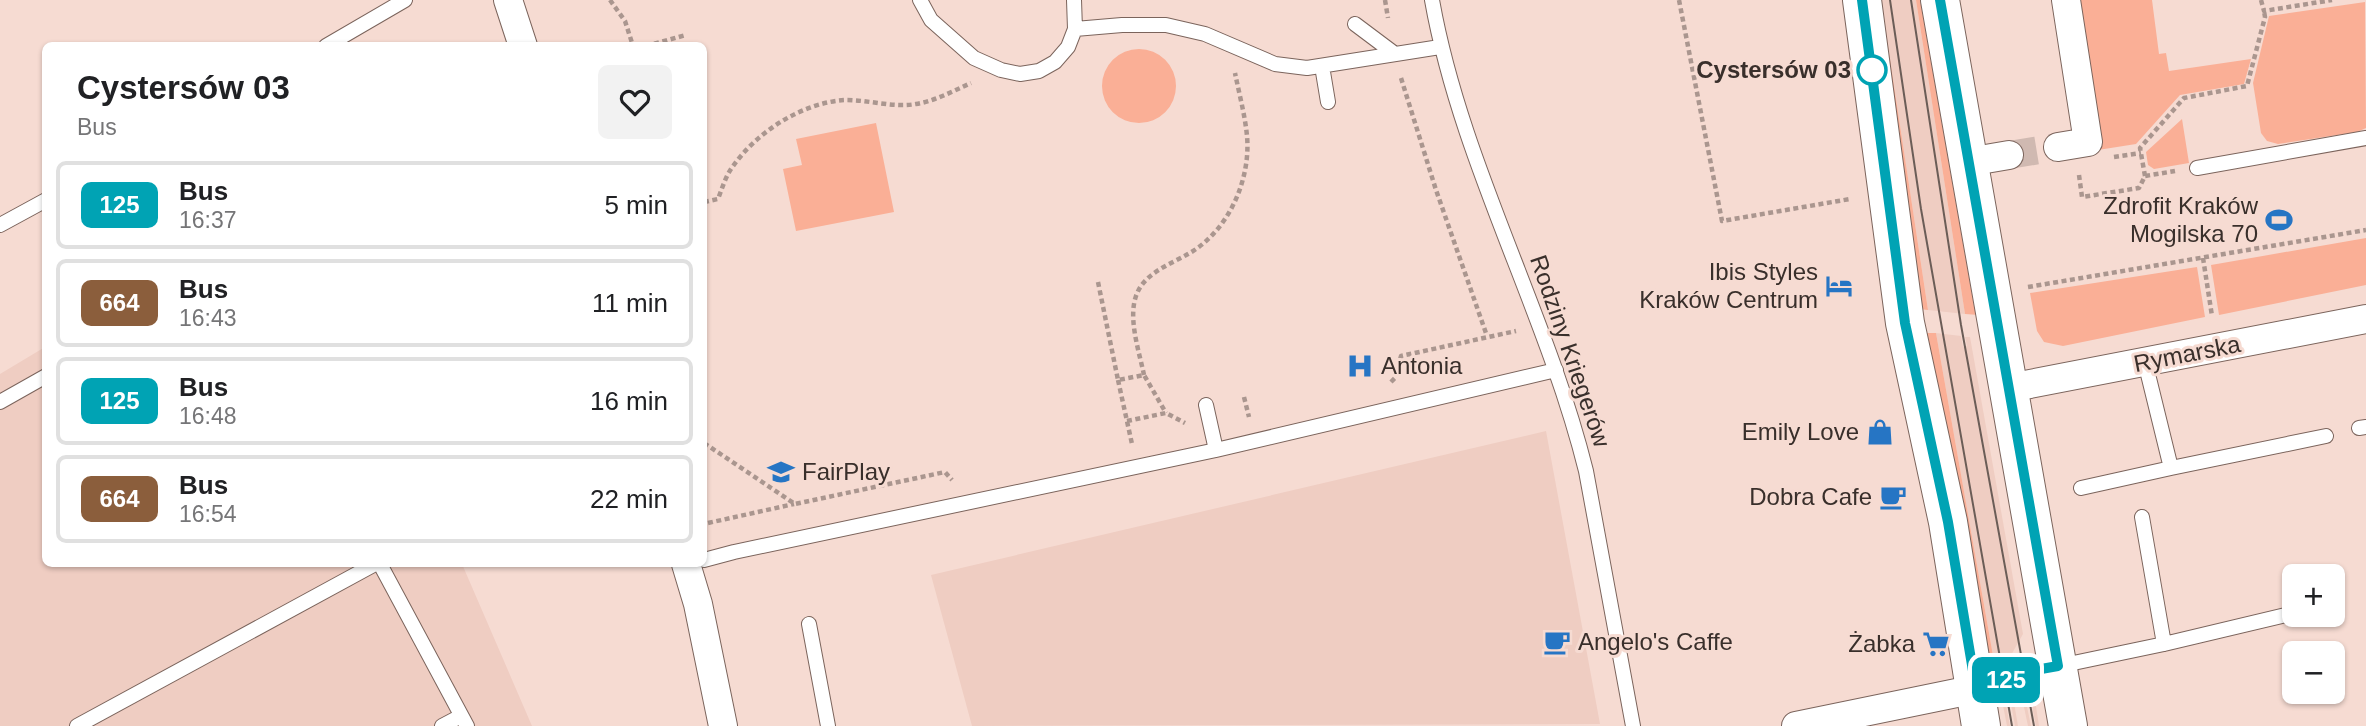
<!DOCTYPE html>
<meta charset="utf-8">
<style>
:root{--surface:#fff;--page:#f2f2f2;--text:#202124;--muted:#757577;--line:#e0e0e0}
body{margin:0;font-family:Arial,sans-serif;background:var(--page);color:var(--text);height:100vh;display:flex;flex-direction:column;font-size:26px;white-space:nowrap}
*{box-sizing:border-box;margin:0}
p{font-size:23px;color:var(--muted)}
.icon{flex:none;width:38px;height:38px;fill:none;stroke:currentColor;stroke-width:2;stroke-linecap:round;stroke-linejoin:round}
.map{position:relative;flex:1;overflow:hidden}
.drawer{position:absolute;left:42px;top:42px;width:665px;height:525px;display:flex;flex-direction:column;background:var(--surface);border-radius:10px;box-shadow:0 2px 5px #0004}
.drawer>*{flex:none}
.badge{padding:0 14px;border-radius:10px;font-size:24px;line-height:46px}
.fabs{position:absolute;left:2282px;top:564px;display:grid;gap:14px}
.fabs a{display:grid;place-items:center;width:63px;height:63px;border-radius:10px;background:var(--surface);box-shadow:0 2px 5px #0004;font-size:35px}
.map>.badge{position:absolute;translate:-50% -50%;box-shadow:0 0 0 4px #fff}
.round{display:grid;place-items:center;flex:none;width:74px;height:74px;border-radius:10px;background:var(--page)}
.head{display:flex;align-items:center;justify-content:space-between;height:119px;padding:0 35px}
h1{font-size:33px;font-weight:700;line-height:52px}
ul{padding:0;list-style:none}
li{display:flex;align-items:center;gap:21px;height:88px;margin:0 14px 10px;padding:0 21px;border:4px solid var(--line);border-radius:10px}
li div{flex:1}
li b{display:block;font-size:26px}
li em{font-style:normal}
li .badge{min-width:77px;font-weight:700;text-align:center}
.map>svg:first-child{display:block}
.built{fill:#efcdc2}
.green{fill:#faaf96}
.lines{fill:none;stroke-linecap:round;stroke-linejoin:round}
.minor-tunnel{stroke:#d0b9b1;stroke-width:28;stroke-dasharray:28 14;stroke-linecap:butt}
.service-casing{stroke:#7b645c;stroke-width:16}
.minor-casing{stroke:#7b645c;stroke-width:30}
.secondary-casing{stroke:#7b645c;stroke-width:40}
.path{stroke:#aa968f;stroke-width:4.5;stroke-dasharray:5 3.5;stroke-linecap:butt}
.service{stroke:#fff;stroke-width:14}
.minor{stroke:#fff;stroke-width:28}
.secondary{stroke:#fff;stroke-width:38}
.tram{stroke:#6b5d57;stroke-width:2}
.line-casing{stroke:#fff;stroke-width:16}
.line{stroke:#00a3b4;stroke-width:10}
.stop-dot{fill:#fff;stroke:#00a3b4;stroke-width:3.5}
.labels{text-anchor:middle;stroke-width:6;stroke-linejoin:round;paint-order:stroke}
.stop-label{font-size:24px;font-weight:bold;fill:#392f2b;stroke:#f6dbd2;text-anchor:end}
.poi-label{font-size:24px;fill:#392f2b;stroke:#f6dbd2;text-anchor:end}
.street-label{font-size:24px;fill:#392f2b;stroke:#f6dbd2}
</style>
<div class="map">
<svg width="2366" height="726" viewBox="0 0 2366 726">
<rect width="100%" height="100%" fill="#f6dbd2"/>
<path class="built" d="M 1881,0 L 1916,0 L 1965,314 L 1928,310 Z
M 1936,333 L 1961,336 L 1963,347 L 1967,346 L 1965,337 L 1970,337 L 2023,634 L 2010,657 L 2003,664 L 1995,667 Z
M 45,347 L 46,564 L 462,564 L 532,726 L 0,726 L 0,374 Z
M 1546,431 L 1600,724 L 972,726 L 931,575 Z
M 2032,680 L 2039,726 L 2036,726 L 2029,691 L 2024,692 L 2031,726 L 2028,726 L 2021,693 L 2018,693 L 2019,702 L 2014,703 L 2018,726 L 2015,726 L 2011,704 L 2006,705 L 2010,726 L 2007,726 L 2001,695 Z"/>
<path class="green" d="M 1881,0 L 1928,310 L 1919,309 Z
M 1916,0 L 1920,0 L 1974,306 L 1979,315 L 1965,314 Z
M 2075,0 L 2152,0 L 2159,54 L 2166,53 L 2169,71 L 2251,59 L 2244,84 L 2180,95 L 2136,144 L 2098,150 Z
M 2365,2 L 2366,128 L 2357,132 L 2278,144 L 2267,141 L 2261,133 L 2253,83 L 2269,16 Z
M1102 86a37 37 0 1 1 74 0a37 37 0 1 1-74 0Z
M 2182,119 L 2189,163 L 2154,169 L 2148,165 L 2146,152 Z
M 876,123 L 894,212 L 796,231 L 783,169 L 802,165 L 796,139 Z
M 2366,238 L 2366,285 L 2219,315 L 2211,265 Z
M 2197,267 L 2205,317 L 2063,346 L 2044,342 L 2037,331 L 2030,293 Z
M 1924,333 L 1936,333 L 1995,667 L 1993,668 L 1990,664 Z"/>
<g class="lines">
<path class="minor-tunnel" d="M 2009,155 L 2058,147"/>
<g class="service-casing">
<path id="service" d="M 920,0 L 931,20 L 974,58 L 1001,70 L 1020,74 L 1039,71 L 1055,62 L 1068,47 L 1075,29 L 1074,0
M 1432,0 C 1461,163 1546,310 1586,471 L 1633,726
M 1355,24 L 1395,54
M 1075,29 L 1122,25 L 1166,25 L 1205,34 L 1275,64 L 1307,68 L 1440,47
M 326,46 L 405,0
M 1322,66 L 1328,102
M 2197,168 L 2366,138
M 0,225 L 46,200
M 2145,362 L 2171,468 L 2326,436
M 0,402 L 46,376
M 1206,405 L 1216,450
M 2359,428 L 2366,427
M 2081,488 L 2171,468
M 2142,517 L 2164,644
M 704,560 L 734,552 L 1216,450 L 1556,370
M 380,564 L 467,726
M 809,624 L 828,726
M 2059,666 L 2164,644 L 2294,613
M 77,726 L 375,564
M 442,726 L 461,716"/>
</g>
<g class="minor-casing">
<path id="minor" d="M 508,0 L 523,46
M 2058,147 L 2088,142 L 2066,0
M 1968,162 L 2009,155
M 2009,388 L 2366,319
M 686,564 L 698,604 L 723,726
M 1796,726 L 1976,689 L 2005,681 L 2024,672 L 2058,666"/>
</g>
<g class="secondary-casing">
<path id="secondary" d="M 1862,0 L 1905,323 L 1948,522 L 1981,726
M 1940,0 L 2068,726"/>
</g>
<path class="path" d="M 610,0 L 625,21 L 633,46
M 1385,0 L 1388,18
M 1679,0 L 1722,221 L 1850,199
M 2261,0 L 2264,11 L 2332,0
M 646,46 L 686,35
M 1401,78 L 1436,190 L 1487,336
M 2114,157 L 2141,153
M 2079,175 L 2082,197 L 2139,188 L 2145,176 L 2175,171
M 2145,176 L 2140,148 L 2184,98 L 2247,86 L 2265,17 L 2264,11
M 704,202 L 718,199 C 722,189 725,178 731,169 C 755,133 802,102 846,100 C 870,100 893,108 916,104 C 935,101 953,91 971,83
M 2203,258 L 2212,316
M 1098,282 L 1118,380 L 1144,375 L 1166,413
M 2028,287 L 2366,230
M 1144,375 C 1139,351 1128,319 1136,296 C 1144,273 1169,265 1188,254 C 1228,232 1251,180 1247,136 C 1245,115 1239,93 1235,73
M 1118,380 L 1132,444
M 1391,382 L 1395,378 L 1401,356 L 1516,331
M 1244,397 L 1249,417
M 1127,421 L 1166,413 L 1185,423
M 704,443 L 795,504 L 945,472 L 952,480
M 708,523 L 794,504"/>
<use href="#service" class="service"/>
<use href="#minor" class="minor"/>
<use href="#secondary" class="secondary"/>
<path class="tram" d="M 1890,0 L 1921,209 L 2012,726
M 1911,0 L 1961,325 L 2034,726"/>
</g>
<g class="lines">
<g class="line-casing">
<path id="line" d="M 1862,0 L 1905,323 L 1948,522 L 1976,689 L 2004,681 L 2024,672 L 2058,666 L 1940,0"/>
</g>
<use href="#line" class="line"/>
</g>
<defs>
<g id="stadium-bare" transform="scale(2.1)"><path d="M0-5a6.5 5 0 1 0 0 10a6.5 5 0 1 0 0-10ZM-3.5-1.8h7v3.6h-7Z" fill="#2675c4" stroke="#f6dbd2" stroke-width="2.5" paint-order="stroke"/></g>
<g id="hotel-bare" transform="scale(2.1)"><path d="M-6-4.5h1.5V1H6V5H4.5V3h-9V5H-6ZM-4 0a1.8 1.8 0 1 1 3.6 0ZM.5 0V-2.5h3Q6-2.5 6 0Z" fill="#2675c4" stroke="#f6dbd2" stroke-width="2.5" paint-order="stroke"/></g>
<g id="hospital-bare" transform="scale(2.1)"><path d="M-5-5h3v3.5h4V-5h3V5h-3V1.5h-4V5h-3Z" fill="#2675c4" stroke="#f6dbd2" stroke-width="2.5" paint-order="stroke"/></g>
<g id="shop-bare" transform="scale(2.1)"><path d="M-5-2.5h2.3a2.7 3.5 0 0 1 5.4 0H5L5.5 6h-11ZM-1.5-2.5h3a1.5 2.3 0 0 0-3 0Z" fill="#2675c4" stroke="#f6dbd2" stroke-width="2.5" paint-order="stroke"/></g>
<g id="school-bare" transform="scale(2.1)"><path d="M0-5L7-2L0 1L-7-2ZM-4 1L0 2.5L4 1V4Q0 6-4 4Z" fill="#2675c4" stroke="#f6dbd2" stroke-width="2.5" paint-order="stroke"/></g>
<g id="cafe-bare" transform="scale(2.1)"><path d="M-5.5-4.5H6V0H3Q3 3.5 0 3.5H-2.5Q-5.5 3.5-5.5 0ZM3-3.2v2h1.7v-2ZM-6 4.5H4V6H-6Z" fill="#2675c4" stroke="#f6dbd2" stroke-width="2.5" paint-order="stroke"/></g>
<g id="supermarket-bare" transform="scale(2.1)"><path d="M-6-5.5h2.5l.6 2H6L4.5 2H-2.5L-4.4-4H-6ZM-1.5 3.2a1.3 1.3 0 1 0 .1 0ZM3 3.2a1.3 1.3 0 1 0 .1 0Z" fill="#2675c4" stroke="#f6dbd2" stroke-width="2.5" paint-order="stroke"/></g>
</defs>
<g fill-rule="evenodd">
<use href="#stadium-bare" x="2279" y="220"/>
<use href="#hotel-bare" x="1839" y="286"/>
<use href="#hospital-bare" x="1360" y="366"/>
<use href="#shop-bare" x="1880" y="432"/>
<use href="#school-bare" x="781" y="472"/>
<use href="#cafe-bare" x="1893" y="497"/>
<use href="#cafe-bare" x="1557" y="642"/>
<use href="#supermarket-bare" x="1936" y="644"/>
</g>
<circle class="stop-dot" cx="1872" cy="70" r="14"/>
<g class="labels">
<g class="stop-label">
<text x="1851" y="78">Cystersów 03</text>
</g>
<g class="poi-label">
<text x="2258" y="214">Zdrofit Kraków<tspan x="2258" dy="28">Mogilska 70</tspan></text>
<text x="1818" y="280">Ibis Styles<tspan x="1818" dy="28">Kraków Centrum</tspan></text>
<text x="1381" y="374" text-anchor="start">Antonia</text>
<text x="1859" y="440">Emily Love</text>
<text x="802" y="480" text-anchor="start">FairPlay</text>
<text x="1872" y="505">Dobra Cafe</text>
<text x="1578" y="650" text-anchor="start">Angelo's Caffe</text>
<text x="1915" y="652">Żabka</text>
</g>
<g class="street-label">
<text transform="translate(1570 351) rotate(71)" y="8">Rodziny Kriegerów</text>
<text transform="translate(2187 354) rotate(-11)" y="8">Rymarska</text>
</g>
</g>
</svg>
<div class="fabs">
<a>+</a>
<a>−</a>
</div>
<b class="badge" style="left:2006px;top:680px;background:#00a3b4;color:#fff">125</b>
<section class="drawer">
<div class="head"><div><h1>Cystersów 03</h1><p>Bus</p></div><a class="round"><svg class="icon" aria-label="heart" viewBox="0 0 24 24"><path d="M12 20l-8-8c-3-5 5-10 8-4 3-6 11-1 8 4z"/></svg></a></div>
<ul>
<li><span class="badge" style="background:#00a3b4;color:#fff">125</span><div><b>Bus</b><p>16:37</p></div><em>5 min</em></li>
<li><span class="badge" style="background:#8b5e3c;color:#fff">664</span><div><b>Bus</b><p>16:43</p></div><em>11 min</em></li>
<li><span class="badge" style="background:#00a3b4;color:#fff">125</span><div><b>Bus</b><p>16:48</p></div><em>16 min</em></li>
<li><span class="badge" style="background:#8b5e3c;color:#fff">664</span><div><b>Bus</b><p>16:54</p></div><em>22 min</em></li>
</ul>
</section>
</div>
